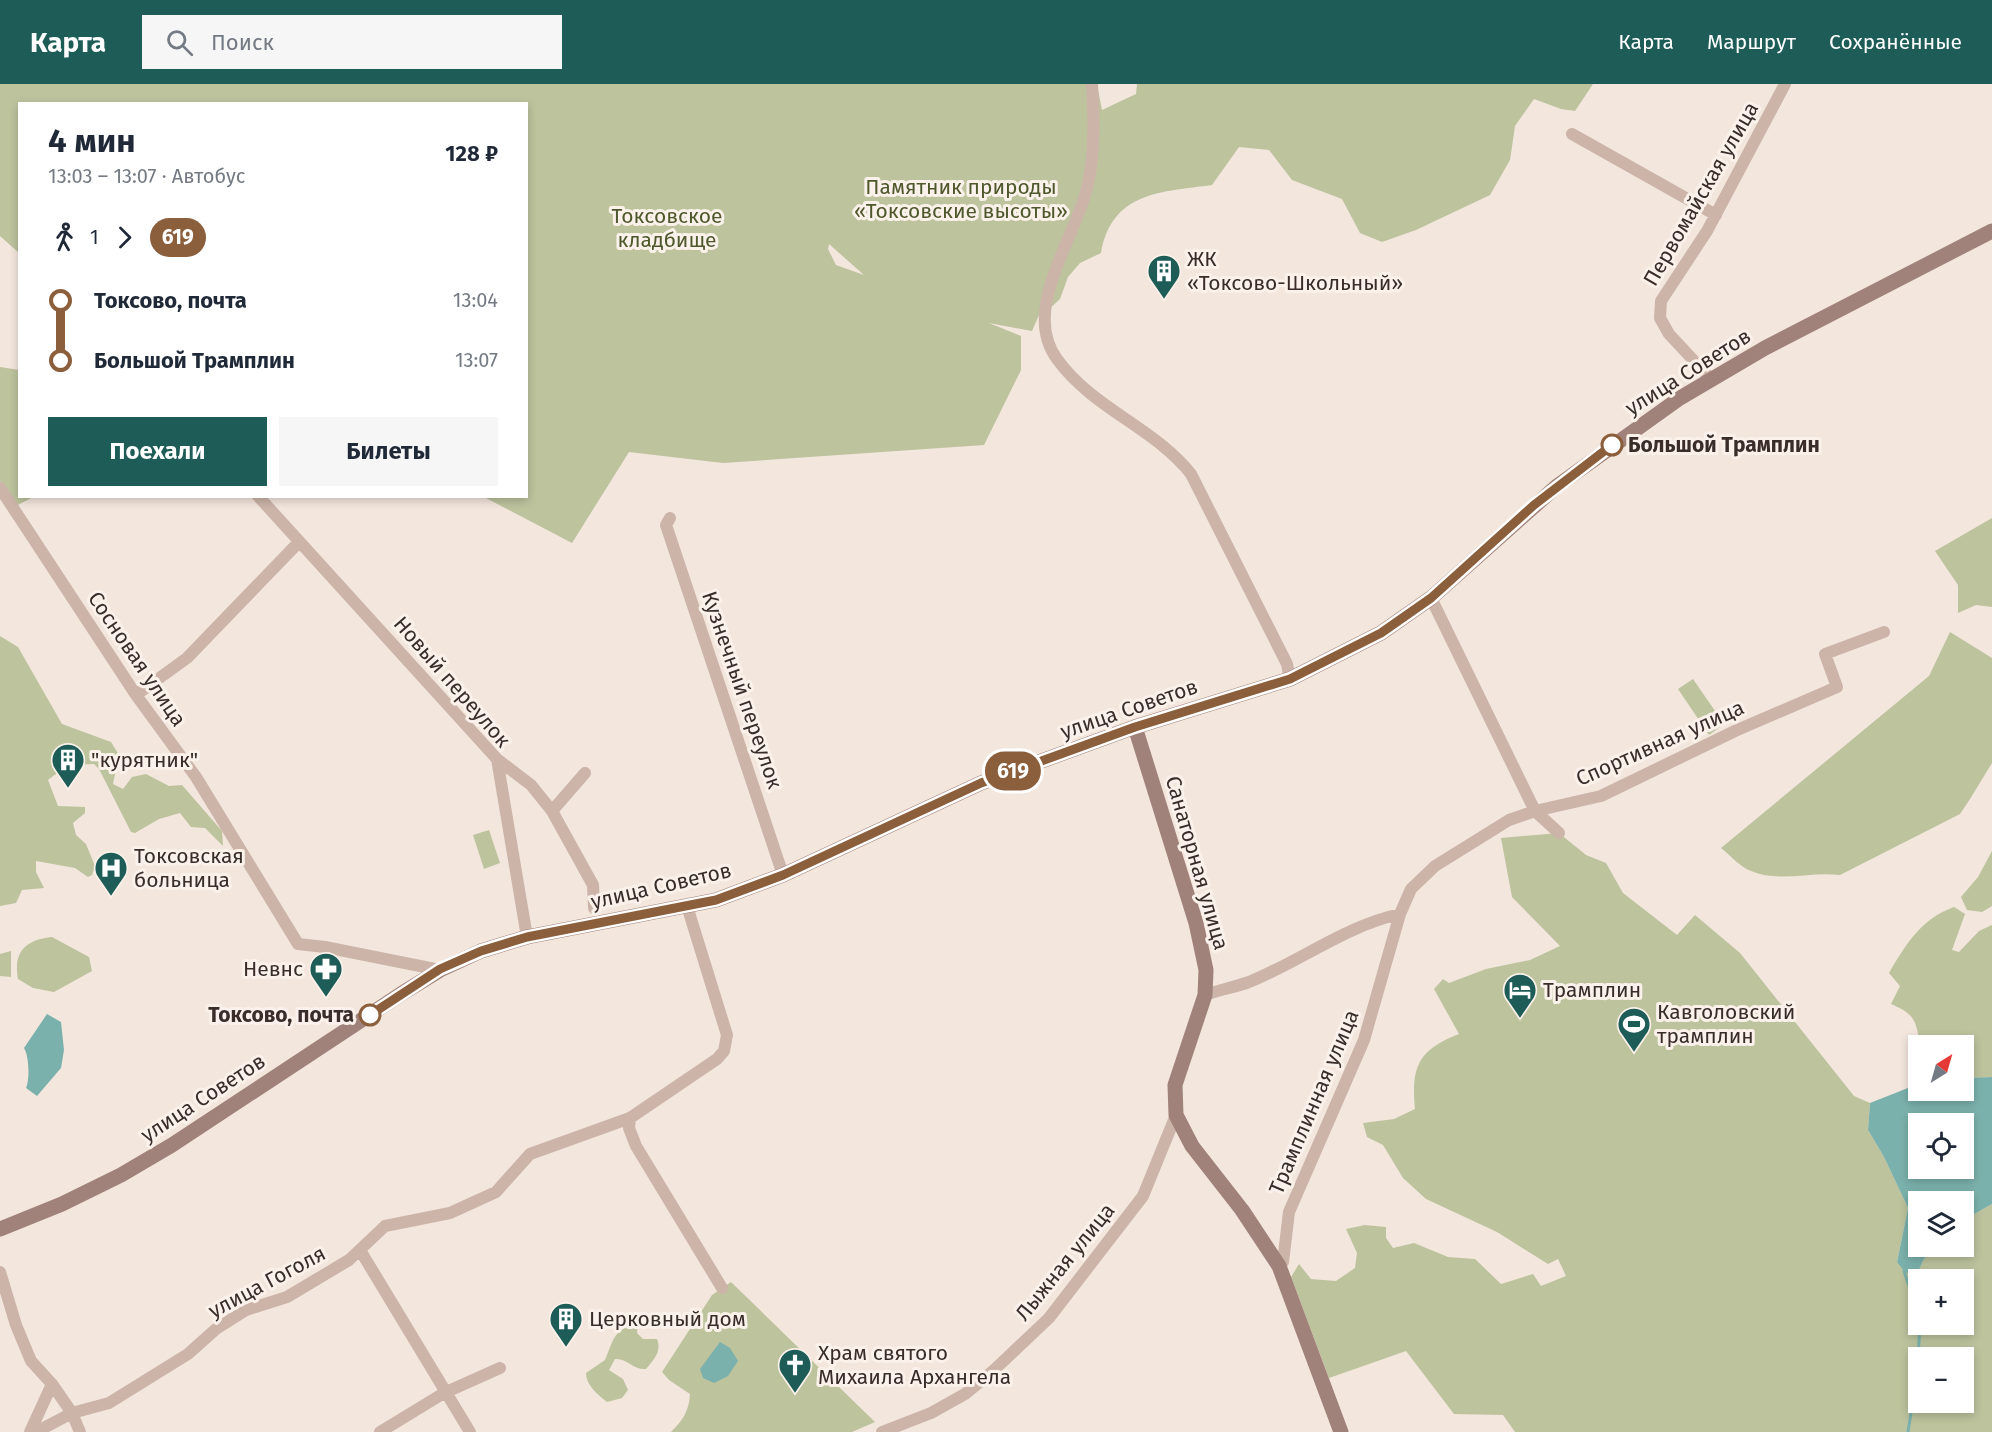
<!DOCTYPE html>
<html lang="ru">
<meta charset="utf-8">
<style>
:root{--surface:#fff;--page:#f6f6f7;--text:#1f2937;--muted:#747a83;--accent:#1d5c57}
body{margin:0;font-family:"Fira Sans",sans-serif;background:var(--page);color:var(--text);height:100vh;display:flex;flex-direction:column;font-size:22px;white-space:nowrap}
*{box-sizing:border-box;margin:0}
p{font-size:20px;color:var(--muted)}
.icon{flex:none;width:33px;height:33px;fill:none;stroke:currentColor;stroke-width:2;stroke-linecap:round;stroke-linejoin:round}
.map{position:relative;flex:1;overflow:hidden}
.panel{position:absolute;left:18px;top:18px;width:510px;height:396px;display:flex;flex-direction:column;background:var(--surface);border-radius:0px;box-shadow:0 3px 9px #0003}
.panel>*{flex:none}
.badge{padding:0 12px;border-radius:20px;font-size:21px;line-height:39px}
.needle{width:39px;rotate:37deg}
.fabs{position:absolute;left:1908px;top:951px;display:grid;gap:12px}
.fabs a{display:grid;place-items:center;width:66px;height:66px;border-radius:0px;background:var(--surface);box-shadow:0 3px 9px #0003;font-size:30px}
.map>.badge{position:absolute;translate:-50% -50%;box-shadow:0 0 0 3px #fff}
.legs{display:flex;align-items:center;gap:9px;height:66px;padding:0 30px;font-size:20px}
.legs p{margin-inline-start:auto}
.head{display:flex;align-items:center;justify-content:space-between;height:102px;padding:0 30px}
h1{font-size:33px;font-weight:700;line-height:45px}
.action{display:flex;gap:12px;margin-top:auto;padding:12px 30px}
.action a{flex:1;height:69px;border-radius:0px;background:var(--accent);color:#fff;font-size:24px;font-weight:700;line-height:69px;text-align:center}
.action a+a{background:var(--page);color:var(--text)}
ul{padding:0 30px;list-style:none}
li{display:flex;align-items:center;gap:21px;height:60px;font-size:22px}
li i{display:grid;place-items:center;width:9px;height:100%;margin:0 8px;background:currentColor}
li i::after{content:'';width:15px;height:15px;margin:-8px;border:4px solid;border-radius:50%;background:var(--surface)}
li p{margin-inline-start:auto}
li:first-child i{background:linear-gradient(#0000 50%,currentColor 0)}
li:last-child i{background:linear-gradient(currentColor 50%,#0000 0)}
header{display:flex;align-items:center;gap:36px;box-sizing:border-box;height:84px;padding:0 30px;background:var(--accent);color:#fff}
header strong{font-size:28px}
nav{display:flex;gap:33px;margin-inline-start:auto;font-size:21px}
.search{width:420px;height:54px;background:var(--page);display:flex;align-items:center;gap:15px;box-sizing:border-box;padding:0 21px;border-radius:0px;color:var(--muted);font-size:22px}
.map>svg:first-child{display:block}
.green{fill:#bcc39d;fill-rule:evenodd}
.water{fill:#7bb1ac;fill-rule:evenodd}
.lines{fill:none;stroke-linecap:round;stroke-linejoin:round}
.stream{stroke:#7bb1ac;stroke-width:3}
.street{stroke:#ccb4a9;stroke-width:12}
.secondary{stroke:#a0827a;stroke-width:15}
.line-1-casing{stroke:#fff;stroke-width:14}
.line-1{stroke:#8b5e3c;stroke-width:9}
.stop-1-dot{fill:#fff;stroke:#8b5e3c;stroke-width:3}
.labels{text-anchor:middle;stroke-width:6;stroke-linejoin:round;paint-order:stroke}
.park-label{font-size:21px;fill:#4e582c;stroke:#faf1ea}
.street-label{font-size:21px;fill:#392c29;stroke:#faf1ea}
.poi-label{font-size:21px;fill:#392c29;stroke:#faf1ea;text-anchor:start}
.stop-label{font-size:21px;font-weight:bold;fill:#392c29;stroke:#faf1ea;text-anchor:start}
</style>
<header>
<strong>Карта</strong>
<div class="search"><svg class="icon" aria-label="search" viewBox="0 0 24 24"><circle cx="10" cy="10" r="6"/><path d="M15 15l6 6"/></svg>Поиск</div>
<nav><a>Карта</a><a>Маршрут</a><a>Сохранённые</a></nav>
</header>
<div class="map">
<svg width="1992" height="1348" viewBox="0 0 1992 1348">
<rect width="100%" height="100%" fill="#f3e6dd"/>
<path class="green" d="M 0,0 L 1097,0 L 1102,26 L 1136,10 L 1137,0 L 1593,0 L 1575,27 L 1561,25 L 1534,15 L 1515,42 L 1510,76 L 1490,111 L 1416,146 L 1382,158 L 1360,149 L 1342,115 L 1292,96 L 1269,66 L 1239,63 L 1212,101 C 1160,108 1112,108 1101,169 L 1080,179 L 1068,193 L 1060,215 L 1046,228 L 1047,245 L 1021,252 L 1021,286 L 984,361 L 723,379 L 629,368 L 572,459 L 484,413 L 526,412 L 526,20 L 20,20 L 19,169 L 0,152 ZM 829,160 L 864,191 L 836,181 L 828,165 ZM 1058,188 L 1048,216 L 1047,245 L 1021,252 L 989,239 L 1032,247 Z
M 0,283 L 19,286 L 20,412 L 33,413 L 16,422 L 0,397 Z
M 1992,434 L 1992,523 L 1976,521 L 1958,529 L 1958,501 L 1935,467 Z
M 1950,548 L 1992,574 L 1992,679 L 1970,715 L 1960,730 L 1840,791 C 1810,787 1780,799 1751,787 C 1740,783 1730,771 1721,764 L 1929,592 Z
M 0,552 L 18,563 L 62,640 L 111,658 L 119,671 L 113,700 L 123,705 L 132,693 L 146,690 L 169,702 L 182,701 L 222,747 L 223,762 L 205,744 L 191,743 L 180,729 L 159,735 L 135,749 L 131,748 L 99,685 L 94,680 C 74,680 63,684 48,696 L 58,722 L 85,723 L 85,729 L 73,739 L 76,751 L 86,760 L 95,782 L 92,791 L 88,793 L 75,784 L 36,777 L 36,788 L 44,804 L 22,806 L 16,819 L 0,822 Z
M 1693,595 L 1724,640 L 1709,651 L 1678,605 Z
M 489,746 L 500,779 L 484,785 L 473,751 Z
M 1559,749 L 1586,771 L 1606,779 L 1623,809 L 1677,851 L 1695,831 L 1740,869 L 1854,1012 L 1870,1019 L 1868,1046 L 1884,1073 L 1908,1124 L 1897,1178 L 1915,1193 L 1924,1175 L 1936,1163 L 1964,1162 L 1964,1136 L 1992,1120 L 1992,1348 L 1515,1348 L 1503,1331 L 1454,1330 L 1406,1267 L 1329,1294 L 1291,1193 L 1299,1180 L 1311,1195 L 1336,1197 L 1355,1184 L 1357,1169 L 1346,1145 L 1365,1141 L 1386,1143 L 1386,1154 L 1393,1164 L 1414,1159 L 1448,1173 L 1475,1175 L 1501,1200 L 1533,1190 L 1541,1202 L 1566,1192 L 1558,1175 L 1548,1180 L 1497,1148 L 1426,1115 L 1403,1094 L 1383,1061 L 1367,1053 L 1363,1039 L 1394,1035 L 1415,1025 C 1411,983 1418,966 1459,950 L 1434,905 L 1443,895 L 1449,899 L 1486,885 L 1530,876 L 1560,862 L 1512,813 L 1501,754 ZM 1918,1196 L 1964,1196 L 1964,1240 L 1918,1240 ZM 1918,1274 L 1964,1274 L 1964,1318 L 1918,1318 Z
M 1992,767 L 1992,822 L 1982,828 L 1967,826 L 1961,813 L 1978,793 Z
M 1954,823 L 1965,830 L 1952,866 L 1959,868 L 1979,847 L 1992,841 L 1992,993 L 1964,994 L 1964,962 L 1920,961 C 1916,937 1915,930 1891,920 L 1900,902 L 1889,889 C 1906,860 1921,835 1954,823 Z
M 52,853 L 89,873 L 92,887 L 54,908 L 33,904 L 18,895 C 13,867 26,856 52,853 Z
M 11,867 L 11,893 L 0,892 L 0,870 Z
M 731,1198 L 875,1338 L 852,1348 L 671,1348 C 683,1336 689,1327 690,1310 L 669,1296 L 662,1288 L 712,1211 Z
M 638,1240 L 637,1249 L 643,1255 L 657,1255 C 662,1267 654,1276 646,1285 C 633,1286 627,1274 615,1275 L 609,1286 L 623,1295 L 628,1306 L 622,1314 L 607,1318 C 597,1310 586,1301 586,1289 L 605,1276 C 613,1258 613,1244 638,1240 Z"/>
<path class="water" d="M 47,930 L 61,938 L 64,966 L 61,984 L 37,1012 L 26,1004 C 30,995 29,972 24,964 Z
M 1992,993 L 1992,1120 L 1964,1136 L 1964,1118 L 1918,1118 L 1918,1162 L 1936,1163 L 1924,1175 L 1915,1194 L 1904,1187 L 1897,1178 L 1908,1124 L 1884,1073 L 1868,1046 L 1870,1019 L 1918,1000 L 1918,1006 L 1964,1006 L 1964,994 ZM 1918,1040 L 1964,1040 L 1964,1084 L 1918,1084 Z
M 720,1258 L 730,1264 L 738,1277 L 728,1292 L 714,1299 L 703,1294 L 700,1285 Z"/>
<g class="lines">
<path class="stream" d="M 1904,1187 L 1918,1229
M 1908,1348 L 1917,1291 L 1920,1240"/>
<path class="street" d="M 1092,0 C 1094,33 1095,68 1088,100 C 1077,153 1020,225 1057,275 C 1092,324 1155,344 1191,390 L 1287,580 L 1290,595
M 1572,50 L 1716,131
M 1711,295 L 1669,250 L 1660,234 L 1661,217 L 1707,147 L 1785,0
M 0,404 L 136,611 L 196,693 L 298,860 L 325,863 L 440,886
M 258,412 L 497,675 L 527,853
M 670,434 L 666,441 L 783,791
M 1431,514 L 1535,727 L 1559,749
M 136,611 L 187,574 L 298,459
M 497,675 L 531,701 L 552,727 L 585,689
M 552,727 L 593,801 L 594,824
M 1400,830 L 1411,805 L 1435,782 L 1509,736 L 1535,727 L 1601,712 L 1735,647 L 1837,603 L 1825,570 L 1884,548
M 1205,911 C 1219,906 1235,903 1249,898 C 1301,877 1345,842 1400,830 L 1364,956 L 1289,1128 L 1283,1178 L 1279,1182
M 630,1034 L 629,1044 L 636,1062 L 722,1204
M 360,1166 L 470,1348
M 0,1188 L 16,1241 L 31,1277 L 52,1300 L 72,1329 L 80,1348
M 30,1348 L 52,1300
M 36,1348 L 72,1329 L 109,1319 L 188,1270 L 216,1245 L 246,1226 L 287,1213 L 349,1176 L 385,1142 L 450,1129 L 496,1108 L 530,1070 L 630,1034 L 717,975 L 724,967 L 727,951 L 687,822
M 380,1348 L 444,1309 L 500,1284
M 882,1348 L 931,1329 L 965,1310 L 993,1287 L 1049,1234 L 1143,1112 L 1176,1031"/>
<path class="secondary" d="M 1135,643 L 1196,839 L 1206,886 L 1205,911 L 1175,1001 L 1176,1031 L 1192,1062 L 1242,1126 L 1279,1182 L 1341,1348
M 0,1145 L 62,1120 L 121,1091 L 172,1061 L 401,910 L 440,886 L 481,867 L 527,853 L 716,816 L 783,791 L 981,699 L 1135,643 L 1290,595 L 1381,549 L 1431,514 L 1557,402 L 1680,314 L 1765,264 L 1992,147"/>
</g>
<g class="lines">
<g class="line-1-casing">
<path id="line-1" d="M 370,931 L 440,885 L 481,867 L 527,853 L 716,816 L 783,791 L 981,699 L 1135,643 L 1290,595 L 1381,549 L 1431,514 L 1534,421 L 1612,361"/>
</g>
<use href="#line-1" class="line-1"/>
</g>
<defs>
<g id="building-pin" transform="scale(1.725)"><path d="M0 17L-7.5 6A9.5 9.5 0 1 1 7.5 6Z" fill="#1d5c57" stroke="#faf1ea"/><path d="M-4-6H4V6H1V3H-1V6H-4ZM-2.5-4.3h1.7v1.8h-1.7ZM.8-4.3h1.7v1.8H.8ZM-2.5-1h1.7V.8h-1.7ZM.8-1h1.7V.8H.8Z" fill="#fff"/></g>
<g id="hospital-pin" transform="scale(1.725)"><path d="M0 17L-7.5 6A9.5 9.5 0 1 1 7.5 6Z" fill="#1d5c57" stroke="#faf1ea"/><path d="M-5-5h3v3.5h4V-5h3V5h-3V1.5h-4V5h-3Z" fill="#fff"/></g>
<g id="pharmacy-pin" transform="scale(1.725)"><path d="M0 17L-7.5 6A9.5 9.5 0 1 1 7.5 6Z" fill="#1d5c57" stroke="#faf1ea"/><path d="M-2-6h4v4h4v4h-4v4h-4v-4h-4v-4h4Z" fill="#fff"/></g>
<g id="hotel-pin" transform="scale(1.725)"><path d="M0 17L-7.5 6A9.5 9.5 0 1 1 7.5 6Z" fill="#1d5c57" stroke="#faf1ea"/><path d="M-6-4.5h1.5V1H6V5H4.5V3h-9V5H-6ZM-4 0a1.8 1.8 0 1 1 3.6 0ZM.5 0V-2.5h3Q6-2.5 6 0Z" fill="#fff"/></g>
<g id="stadium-pin" transform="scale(1.725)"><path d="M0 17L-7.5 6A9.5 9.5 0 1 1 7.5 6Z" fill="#1d5c57" stroke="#faf1ea"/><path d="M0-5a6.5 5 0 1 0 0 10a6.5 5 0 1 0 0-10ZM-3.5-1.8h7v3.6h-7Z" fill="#fff"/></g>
<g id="church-pin" transform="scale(1.725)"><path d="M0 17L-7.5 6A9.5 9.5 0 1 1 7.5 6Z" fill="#1d5c57" stroke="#faf1ea"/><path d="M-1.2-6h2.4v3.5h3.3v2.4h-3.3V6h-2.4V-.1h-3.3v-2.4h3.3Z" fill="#fff"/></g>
</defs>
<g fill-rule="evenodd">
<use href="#building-pin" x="1164" y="187"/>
<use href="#building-pin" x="68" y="676"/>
<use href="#hospital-pin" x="111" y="784"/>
<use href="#pharmacy-pin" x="326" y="885"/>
<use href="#hotel-pin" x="1520" y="906"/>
<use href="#stadium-pin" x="1634" y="940"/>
<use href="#building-pin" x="566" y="1235"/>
<use href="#church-pin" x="795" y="1281"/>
</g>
<g class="stop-1-dot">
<circle cx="1612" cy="361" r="10"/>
<circle cx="370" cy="931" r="10"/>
</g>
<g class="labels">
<g class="park-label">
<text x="961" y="110">Памятник природы<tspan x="961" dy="24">«Токсовские высоты»</tspan></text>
<text x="667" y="139">Токсовское<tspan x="667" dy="24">кладбище</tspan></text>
</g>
<g class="street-label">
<text transform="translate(1701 110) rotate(-60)" y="7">Первомайская улица</text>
<text transform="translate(1688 288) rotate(-32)" y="7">улица Советов</text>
<text transform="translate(137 575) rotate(56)" y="7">Сосновая улица</text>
<text transform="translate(452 598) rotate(49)" y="7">Новый переулок</text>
<text transform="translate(742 606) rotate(71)" y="7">Кузнечный переулок</text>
<text transform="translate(1129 625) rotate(-19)" y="7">улица Советов</text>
<text transform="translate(1660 659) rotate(-24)" y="7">Спортивная улица</text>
<text transform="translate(1197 779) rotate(74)" y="7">Санаторная улица</text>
<text transform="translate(661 802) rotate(-13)" y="7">улица Советов</text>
<text transform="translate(203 1014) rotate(-33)" y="7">улица Советов</text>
<text transform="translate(1314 1018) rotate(-67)" y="7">Трамплинная улица</text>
<text transform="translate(1065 1178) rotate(-51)" y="7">Лыжная улица</text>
<text transform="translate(267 1198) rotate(-28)" y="7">улица Гоголя</text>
</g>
<g class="poi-label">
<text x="1187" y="182">ЖК<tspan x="1187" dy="24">«Токсово-Школьный»</tspan></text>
<text x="91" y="683">"курятник"</text>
<text x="134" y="779">Токсовская<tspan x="134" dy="24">больница</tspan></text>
<text x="303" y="892" text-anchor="end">Невнс</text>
<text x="1543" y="913">Трамплин</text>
<text x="1657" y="935">Кавголовский<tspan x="1657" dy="24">трамплин</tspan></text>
<text x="589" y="1242">Церковный дом</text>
<text x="818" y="1276">Храм святого<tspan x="818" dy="24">Михаила Архангела</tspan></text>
</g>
<g class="stop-label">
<text x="1628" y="368">Большой Трамплин</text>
<text x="354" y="938" text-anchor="end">Токсово, почта</text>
</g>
</g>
</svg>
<div class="fabs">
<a><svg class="needle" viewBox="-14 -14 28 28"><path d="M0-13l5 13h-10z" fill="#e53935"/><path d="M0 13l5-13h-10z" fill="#747a83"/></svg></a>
<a><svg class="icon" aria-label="locate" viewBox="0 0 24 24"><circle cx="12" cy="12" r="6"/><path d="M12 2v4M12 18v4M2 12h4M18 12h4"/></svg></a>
<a><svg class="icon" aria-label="layers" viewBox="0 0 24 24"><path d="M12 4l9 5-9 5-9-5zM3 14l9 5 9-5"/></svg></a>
<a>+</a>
<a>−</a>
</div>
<b class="badge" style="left:1013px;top:687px;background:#8b5e3c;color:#fff">619</b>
<section class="panel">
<div class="head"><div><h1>4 мин</h1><p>13:03 – 13:07 · Автобус</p></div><b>128 ₽</b></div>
<div class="legs"><svg class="icon" aria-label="walk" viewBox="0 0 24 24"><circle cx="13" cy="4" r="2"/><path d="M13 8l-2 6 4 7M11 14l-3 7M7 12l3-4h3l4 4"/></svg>1<svg class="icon" aria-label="forward" viewBox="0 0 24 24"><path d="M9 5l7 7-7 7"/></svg><b class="badge" style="background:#8b5e3c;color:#fff">619</b></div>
<ul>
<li><i style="color:#8b5e3c"></i><b>Токсово, почта</b><p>13:04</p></li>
<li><i style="color:#8b5e3c"></i><b>Большой Трамплин</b><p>13:07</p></li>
</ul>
<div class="action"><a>Поехали</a><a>Билеты</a></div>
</section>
</div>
